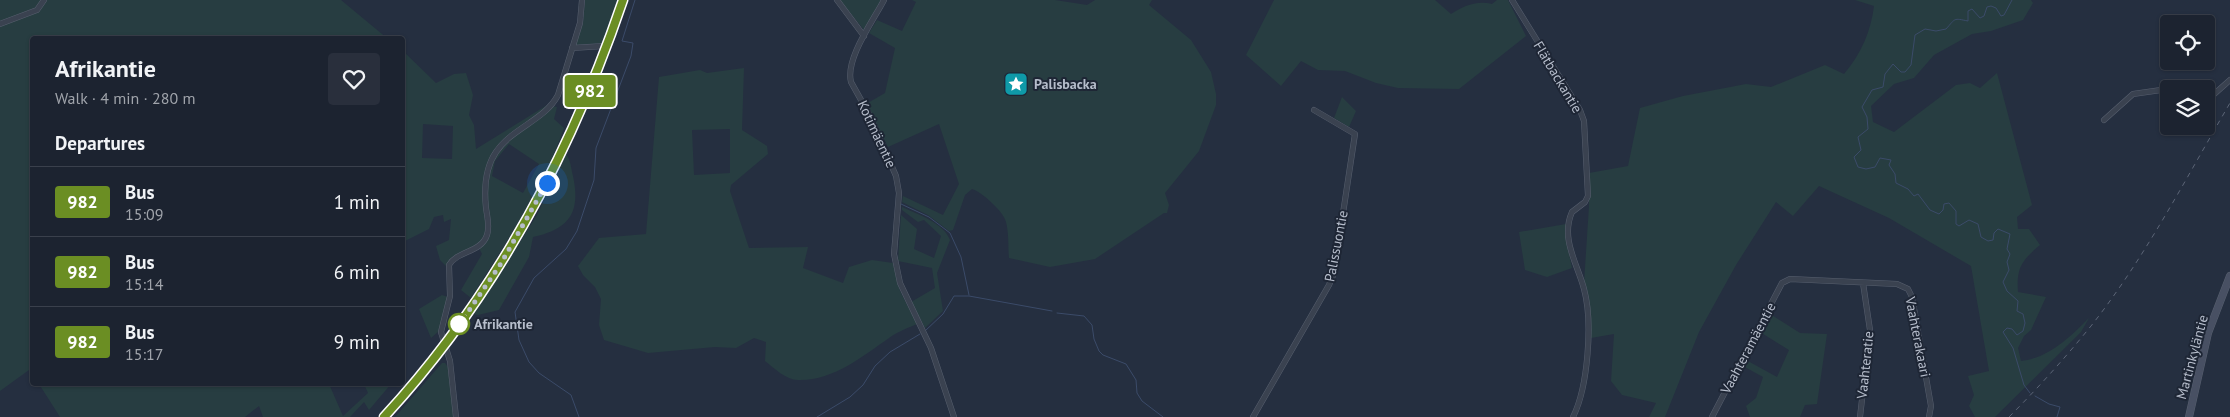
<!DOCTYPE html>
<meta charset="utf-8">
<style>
:root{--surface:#1c2330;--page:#292f3c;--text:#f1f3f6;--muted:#a0a4ab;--line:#3a404c}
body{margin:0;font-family:"PT Sans",sans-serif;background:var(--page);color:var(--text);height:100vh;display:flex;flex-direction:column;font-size:19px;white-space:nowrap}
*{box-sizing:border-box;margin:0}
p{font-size:16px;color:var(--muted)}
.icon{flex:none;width:28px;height:28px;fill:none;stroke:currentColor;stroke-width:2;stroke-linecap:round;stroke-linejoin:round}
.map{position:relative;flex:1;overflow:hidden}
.details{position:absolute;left:30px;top:36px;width:375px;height:350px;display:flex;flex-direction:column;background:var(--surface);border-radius:5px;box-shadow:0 1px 4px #0004,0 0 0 1px var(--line)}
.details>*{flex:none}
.badge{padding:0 10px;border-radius:4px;font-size:18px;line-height:32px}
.controls{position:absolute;left:2160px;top:15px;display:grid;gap:10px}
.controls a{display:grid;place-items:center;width:55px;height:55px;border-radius:5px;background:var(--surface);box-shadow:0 1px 4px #0004,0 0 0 1px var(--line);font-size:25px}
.you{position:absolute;width:25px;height:25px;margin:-12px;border:4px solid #fff;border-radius:50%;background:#1a73e8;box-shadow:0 0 0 8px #1a73e833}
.map>.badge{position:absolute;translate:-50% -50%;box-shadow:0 0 0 2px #fff}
h2{padding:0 25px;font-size:19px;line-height:45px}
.round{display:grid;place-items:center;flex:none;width:52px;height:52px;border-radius:5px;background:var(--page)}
.overview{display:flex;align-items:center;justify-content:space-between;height:85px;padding:0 25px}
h1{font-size:24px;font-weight:700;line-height:38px}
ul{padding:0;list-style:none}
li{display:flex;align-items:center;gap:15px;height:70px;padding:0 25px;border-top:1px solid var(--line)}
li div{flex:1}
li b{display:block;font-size:19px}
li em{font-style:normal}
li .badge{min-width:55px;font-weight:700;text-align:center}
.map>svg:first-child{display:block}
.green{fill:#273d41;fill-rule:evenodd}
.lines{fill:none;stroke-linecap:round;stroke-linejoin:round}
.stream{stroke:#3b4b69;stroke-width:1}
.street-casing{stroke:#575f6e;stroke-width:6}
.secondary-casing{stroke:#575f6e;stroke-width:8}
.street{stroke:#3a4250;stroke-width:5}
.secondary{stroke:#485063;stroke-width:7}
.rail{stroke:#5c6577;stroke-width:1;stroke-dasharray:5 5;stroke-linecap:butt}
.line-casing{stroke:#fff;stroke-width:11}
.line{stroke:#6b8e23;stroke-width:8}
.walk{stroke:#b6bdcb;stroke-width:5;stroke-dasharray:0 9}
.stop-dot{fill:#fff;stroke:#6b8e23;stroke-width:2.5}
.labels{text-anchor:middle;stroke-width:4;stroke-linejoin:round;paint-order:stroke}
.street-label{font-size:14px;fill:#b6bdcb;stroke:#1e2635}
.poi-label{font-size:14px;font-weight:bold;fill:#b6bdcb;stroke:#1e2635;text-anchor:start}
.stop-label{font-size:14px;font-weight:bold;fill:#b6bdcb;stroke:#1e2635;text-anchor:start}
</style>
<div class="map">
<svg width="2230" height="417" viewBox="0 0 2230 417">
<rect width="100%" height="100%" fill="#252f40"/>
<path class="green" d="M 0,0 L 341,0 L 388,39 L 32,39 L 32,374 L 29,370 L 0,391 Z
M 585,0 L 617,0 L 604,43 L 575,45 L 583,23 Z
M 840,0 L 881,0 L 864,30 Z
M 912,0 L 1055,0 L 1087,5 L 1095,0 L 1152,0 L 1149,5 L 1191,40 L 1211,72 L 1216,94 L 1216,105 L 1199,151 L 1165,193 L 1169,205 L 1167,213 L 1164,213 L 1095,259 L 1050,267 L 1009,258 C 1008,247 1009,233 1006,222 C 1004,212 982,192 972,189 L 965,195 L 953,230 L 949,231 L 928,215 L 902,202 L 903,196 L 943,215 L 959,184 L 939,124 L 888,147 L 866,104 L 885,93 L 895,48 L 869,33 L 877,20 L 902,31 L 916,2 Z
M 1274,0 L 1435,0 L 1451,14 C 1463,6 1477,0 1492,4 L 1497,0 L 1508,0 L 1526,36 L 1459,89 L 1398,88 L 1376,83 L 1345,71 L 1318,70 L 1301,61 L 1281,86 L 1246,55 Z
M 1855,0 L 2031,0 L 2033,3 L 2023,20 L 1991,31 L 1972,34 L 1934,55 L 1914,78 L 1894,84 L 1871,106 L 1873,122 L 1894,132 L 1956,85 L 1970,83 L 1980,88 L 1997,73 L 2032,205 L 2017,217 L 2018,229 L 2029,229 L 2040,245 C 2022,260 2016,268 2018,292 L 2046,297 L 2031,330 L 2024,336 L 2018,348 L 2021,361 C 2049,358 2070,337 2089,318 L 2081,332 L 1995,417 L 1975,417 L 1969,406 L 1974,395 L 1968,376 L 1989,371 L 1971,266 L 1889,218 L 1819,186 L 1793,216 L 1776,202 L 1736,265 L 1699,332 L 1665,417 L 1649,417 L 1656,403 L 1622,395 L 1611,381 L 1614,334 L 1591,338 L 1587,290 L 1584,283 L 1589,206 L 1589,173 L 1628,166 L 1640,108 L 1683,96 L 1746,84 L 1771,87 L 1825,65 L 1844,74 C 1861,54 1871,31 1874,6 Z
M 402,50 L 436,83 L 454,74 L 466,73 L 473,95 L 469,115 L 474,125 L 476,149 L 547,105 L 557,107 L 554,119 L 564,128 C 543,189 505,244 471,298 L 461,290 L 482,254 L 478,246 L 454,258 L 446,266 L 440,260 L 436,246 L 449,240 L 451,219 L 444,222 L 443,215 L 434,217 L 429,229 L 403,242 ZM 423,124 L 453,126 L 452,159 L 422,158 ZM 509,144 L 539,164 L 523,193 L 492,176 L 495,161 Z
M 744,68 L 742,130 L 767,146 L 768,154 L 731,185 L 730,191 L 749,248 L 808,247 L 803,268 L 843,283 L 849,267 L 872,260 L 893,263 L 900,291 L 917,324 C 908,328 897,332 889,338 C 863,356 833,381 798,380 C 786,380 774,368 765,361 L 766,342 L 754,338 L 736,348 L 715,347 L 648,353 L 604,340 L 599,325 L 601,299 L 595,287 L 583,275 L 578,266 L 599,238 L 646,234 L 659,77 L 700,70 L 707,73 ZM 730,129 L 730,173 L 694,175 L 692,130 Z
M 1342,97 L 1356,111 L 1349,127 L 1334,118 Z
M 566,154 C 571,160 571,169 573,176 C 581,213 569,229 533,237 L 529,257 L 499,310 L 478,315 L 474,314 L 537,215 Z
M 902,207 C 917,214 944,223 950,240 L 937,273 L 943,311 L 925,328 L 911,302 L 935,288 L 932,268 L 898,261 L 901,215 L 917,229 L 914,249 L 934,258 L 941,236 L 924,220 L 918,222 L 902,210 Z
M 1566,224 L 1566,238 L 1572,268 L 1547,277 L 1525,270 L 1519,232 Z
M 442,295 L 448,297 L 439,331 L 431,338 L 419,309 Z
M 1770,314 L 1800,333 L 1827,334 L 1817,404 L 1805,405 L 1800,417 L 1750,417 L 1746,406 L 1756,398 L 1763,377 L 1743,366 L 1746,360 L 1777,377 L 1789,350 L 1760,332 Z
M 442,363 L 445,363 L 448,367 L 454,417 L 395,417 Z
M 39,384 L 329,384 L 343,416 L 368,393 L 364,384 L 391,384 L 369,410 L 364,402 L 350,417 L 263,417 L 259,406 L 245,417 L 60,417 Z"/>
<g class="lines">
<path class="stream" d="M 2012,0 L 2004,15 L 2001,16 L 1996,8 L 1991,6 L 1987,7 L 1984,16 L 1980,18 L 1972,9 L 1968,11 L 1968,21 C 1953,18 1956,18 1946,29 L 1936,31 L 1925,29 L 1915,35 L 1911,65 L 1905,72 L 1901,72 L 1893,64 L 1885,74 L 1883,87 L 1872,90 L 1862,107 L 1867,117 L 1868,129 L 1858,137 L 1861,150 L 1854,157 L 1858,167 L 1866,169 L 1875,167 L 1880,158 L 1891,160 L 1889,165 L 1895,174 L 1896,183 L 1908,189 L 1914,196 L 1918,194 L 1930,210 L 1939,214 L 1943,210 L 1944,204 L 1949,203 L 1956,211 L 1956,224 L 1959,226 L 1969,220 L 1978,224 L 1981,237 L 1988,241 L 1993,240 L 1994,233 L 1998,229 L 2010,234 L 2007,249 L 2010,254 L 2007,262 L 2009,270 L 2003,282 L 2007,291 L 2018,301 L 2017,311 L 2023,314 L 2025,323 L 2023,331 L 2017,335 L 2012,329 L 2007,328 L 2003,332 L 2013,348 L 2024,385 L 2030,393
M 901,204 L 929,217 L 950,233 L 961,257 L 969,295
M 1057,313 L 1084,316 L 1092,325 L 1094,339 L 1099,351 L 1103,355 L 1126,364 L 1136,380 L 1137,393 L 1142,401 L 1163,417
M 925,331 L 943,314 L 954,296 L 969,296 L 1052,311
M 2035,396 L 2049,404 L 2060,407 L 2057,417
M 579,417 L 571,395 L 539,373 L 529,362 L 519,340 L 515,312 L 534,278 L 566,249 L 577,231 L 594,180 L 596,148 L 631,56 L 633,43 L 622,41 L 635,0
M 817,417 L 850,397 L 863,385 L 875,366 L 890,352 L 920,334"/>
<g class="street-casing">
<path id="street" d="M 837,0 L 864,36
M 884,0 C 873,21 845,59 851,82 L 870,116 L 896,176 L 899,193 L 894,254 L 900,283 L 931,348 L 954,417
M 1512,0 L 1580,110 L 1584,121 L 1588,196 L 1585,202 L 1572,212 C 1560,239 1578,265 1584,289 C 1593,322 1588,387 1573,417
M 0,24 L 37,10 L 44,0
M 572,48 L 604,46 L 607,48
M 2206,96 L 2212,96 L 2230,80
M 2104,120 L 2133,94 L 2189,86 L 2194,89
M 456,417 L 450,361 L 441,332 L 450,296 L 449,265 C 458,250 481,253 487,235 C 490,226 487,216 486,208 C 484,189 485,168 496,152 C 512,128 545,120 558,95 L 580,23 L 582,0
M 1253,417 L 1329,285 L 1334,273 L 1355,134 L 1314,110
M 1712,417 L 1782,283 L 1790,279 L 1897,284 L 1908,289 L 1912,297 L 1931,406 L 1929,417
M 1860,417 L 1870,330 L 1863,283"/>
</g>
<g class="secondary-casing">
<path id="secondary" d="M 384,417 C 494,295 570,155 623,0
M 2189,417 L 2208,333 L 2230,276"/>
</g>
<use href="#street" class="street"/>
<use href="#secondary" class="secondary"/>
<path class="rail" d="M 2009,417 C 2038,388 2065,358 2091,326 C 2145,258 2186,178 2230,103"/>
</g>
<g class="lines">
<g class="line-casing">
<path id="line" d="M 384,417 C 494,298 571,153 623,0"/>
</g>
<use href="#line" class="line"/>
<path class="walk" d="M 459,324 L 457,328 L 500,265 L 547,183"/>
</g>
<defs>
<g id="sight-square" transform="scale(1.25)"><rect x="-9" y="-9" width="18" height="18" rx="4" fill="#0f9aa8" stroke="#1e2635"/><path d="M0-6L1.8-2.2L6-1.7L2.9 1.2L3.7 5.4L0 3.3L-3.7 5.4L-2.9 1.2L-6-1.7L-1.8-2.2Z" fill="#fff"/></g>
</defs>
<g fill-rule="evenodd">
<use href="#sight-square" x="1016" y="84"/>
</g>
<circle class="stop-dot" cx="459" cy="324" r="10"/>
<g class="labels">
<g class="street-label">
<text transform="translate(1558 77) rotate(59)" y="5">Flätbackantie</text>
<text transform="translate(877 134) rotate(65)" y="5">Kotimäentie</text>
<text transform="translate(1336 246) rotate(-79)" y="5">Palissuontie</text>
<text transform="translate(1918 337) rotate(79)" y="5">Vaahterakaari</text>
<text transform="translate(1748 348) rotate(-62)" y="5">Vaahteramäentie</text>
<text transform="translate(2192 357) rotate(-75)" y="5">Martinkyläntie</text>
<text transform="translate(1865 365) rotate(-84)" y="5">Vaahteratie</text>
</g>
<g class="poi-label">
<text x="1034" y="89">Palisbacka</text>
</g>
<g class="stop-label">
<text x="474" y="329">Afrikantie</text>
</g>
</g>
</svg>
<div class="controls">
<a><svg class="icon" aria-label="locate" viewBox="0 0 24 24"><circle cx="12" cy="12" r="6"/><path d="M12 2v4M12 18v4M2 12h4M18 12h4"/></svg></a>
<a><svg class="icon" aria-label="layers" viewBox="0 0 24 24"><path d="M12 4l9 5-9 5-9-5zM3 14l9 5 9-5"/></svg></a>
</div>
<div class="you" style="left:547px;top:183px"></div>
<b class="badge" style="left:590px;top:91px;background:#6b8e23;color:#fff">982</b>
<section class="details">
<div class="overview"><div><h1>Afrikantie</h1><p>Walk · 4 min · 280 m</p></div><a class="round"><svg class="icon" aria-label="heart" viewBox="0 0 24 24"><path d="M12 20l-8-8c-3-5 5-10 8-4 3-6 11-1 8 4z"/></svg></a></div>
<h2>Departures</h2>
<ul>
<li><span class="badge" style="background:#6b8e23;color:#fff">982</span><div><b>Bus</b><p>15:09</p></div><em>1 min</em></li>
<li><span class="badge" style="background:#6b8e23;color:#fff">982</span><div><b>Bus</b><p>15:14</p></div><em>6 min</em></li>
<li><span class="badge" style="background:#6b8e23;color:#fff">982</span><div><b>Bus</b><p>15:17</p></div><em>9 min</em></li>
</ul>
</section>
</div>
